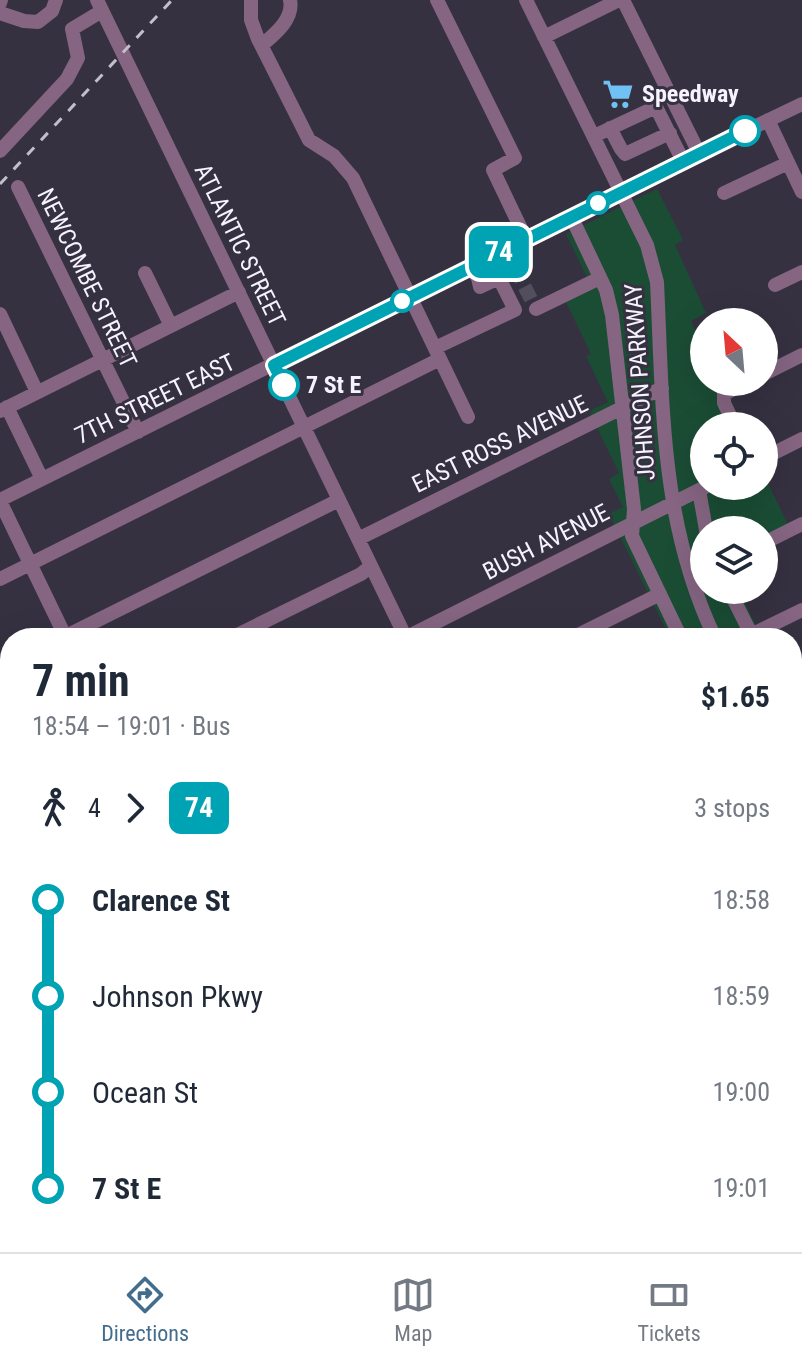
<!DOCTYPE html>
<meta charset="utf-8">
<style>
:root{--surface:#fff;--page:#f6f6f7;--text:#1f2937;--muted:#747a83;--line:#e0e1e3;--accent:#436d8c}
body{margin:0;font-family:"Roboto Condensed",sans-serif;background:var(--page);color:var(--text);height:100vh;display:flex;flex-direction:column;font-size:30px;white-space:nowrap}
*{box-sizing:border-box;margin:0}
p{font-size:26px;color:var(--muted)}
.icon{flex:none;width:44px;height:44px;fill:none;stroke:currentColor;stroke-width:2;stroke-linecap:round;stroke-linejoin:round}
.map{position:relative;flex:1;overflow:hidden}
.drawer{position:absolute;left:0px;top:628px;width:802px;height:624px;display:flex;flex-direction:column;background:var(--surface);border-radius:32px 32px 0 0;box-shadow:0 8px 32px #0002}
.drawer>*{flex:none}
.badge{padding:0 16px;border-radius:12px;font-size:28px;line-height:52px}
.needle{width:52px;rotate:334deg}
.tools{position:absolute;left:690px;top:308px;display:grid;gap:16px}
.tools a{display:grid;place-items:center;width:88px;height:88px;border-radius:50%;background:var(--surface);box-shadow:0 8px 32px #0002;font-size:40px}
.map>.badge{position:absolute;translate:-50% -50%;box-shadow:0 0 0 4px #fff}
.legs{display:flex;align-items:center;gap:12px;height:88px;padding:0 32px;font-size:26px}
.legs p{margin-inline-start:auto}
.summary{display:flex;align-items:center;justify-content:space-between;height:136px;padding:0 32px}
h1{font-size:44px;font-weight:700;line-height:60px}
ul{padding:0 32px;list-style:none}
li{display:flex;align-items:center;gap:28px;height:96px;font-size:30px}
li i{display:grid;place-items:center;width:12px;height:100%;margin:0 10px;background:currentColor}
li i::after{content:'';width:20px;height:20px;margin:-10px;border:6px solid;border-radius:50%;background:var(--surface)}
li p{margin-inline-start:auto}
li:first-child i{background:linear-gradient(#0000 50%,currentColor 0)}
li:last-child i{background:linear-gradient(currentColor 50%,#0000 0)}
.dock{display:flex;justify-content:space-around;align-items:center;height:112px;border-top:2px solid var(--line);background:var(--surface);font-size:22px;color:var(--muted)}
.dock a{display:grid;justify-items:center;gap:4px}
.dock .selected{color:var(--accent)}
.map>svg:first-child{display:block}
.green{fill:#1b4d35}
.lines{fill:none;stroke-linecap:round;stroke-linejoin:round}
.minor-tunnel{stroke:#534e5d;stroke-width:14;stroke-dasharray:14 7;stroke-linecap:butt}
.minor{stroke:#856582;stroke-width:14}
.major{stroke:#d494d0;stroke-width:16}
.rail{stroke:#c2bfcb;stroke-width:3;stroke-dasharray:10 10;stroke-linecap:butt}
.line-1-casing{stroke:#fff;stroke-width:18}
.line-1{stroke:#00a3b4;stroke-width:12}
.stop-1-dot{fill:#fff;stroke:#00a3b4;stroke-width:4}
.labels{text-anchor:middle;stroke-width:6;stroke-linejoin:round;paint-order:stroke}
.poi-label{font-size:24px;font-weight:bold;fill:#f6f3fe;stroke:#363141;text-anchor:start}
.street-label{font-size:24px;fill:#f6f3fe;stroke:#363141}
.stop-label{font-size:24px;font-weight:bold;fill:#f6f3fe;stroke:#363141;text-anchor:start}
</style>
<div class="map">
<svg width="802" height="1252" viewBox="0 0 802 1252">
<rect width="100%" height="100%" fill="#363141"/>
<path class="green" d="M 657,189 L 683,240 L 675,245 L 706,313 L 691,321 L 704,349 L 704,382 L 720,382 L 741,426 L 704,426 L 704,486 L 764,486 L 764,475 L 792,533 L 764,546 L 764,530 L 704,530 L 704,590 L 739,590 L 762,638 L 670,638 L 609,514 L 623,507 L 609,479 L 619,473 L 589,411 L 608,402 L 586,356 L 591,354 L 566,302 L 592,288 L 566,234 Z"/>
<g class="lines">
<path class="minor-tunnel" d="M 515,268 L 533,303"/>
<path class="minor" d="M 97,0 L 406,638
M 251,0 L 251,20 L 258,39 L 309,140 L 334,156 L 353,178 L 468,417
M 437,0 L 515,158 L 493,170 L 526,239
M 526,0 L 647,245 L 657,282 C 663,407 660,522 715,638
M 623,0 L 699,153
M 0,3 L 1,0
M 0,13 L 24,21 L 38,22 L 52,11 L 56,0
M 544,37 L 619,0
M 262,45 C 275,34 294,19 290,0
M 768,120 L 802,192
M 610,128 L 621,149 L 625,154 L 670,133
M 594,136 L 656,107 L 683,161
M 0,151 L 67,79 L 78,58 L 72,29 L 102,11
M 18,187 L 138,432
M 724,193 L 788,163
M 571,216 L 606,290 L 612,315 L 634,509 L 632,536 L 681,638
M 505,249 L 515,268
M 470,267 L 478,278 L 480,287 L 499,278
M 145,273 L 171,326
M 775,285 L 802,272
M 536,309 L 600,278
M 0,314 L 37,392
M 435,348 L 515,310 L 489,258
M 764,374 L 802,355
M 7,407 L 42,479
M 0,411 L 239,292
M 735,426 L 724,403 L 724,394 L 747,382
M 764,458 L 802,439
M 699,490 L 706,530
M 0,500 L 621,191 L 802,104
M 0,501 L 66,638
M 358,539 L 662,388
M 764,543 L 802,524
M 0,579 L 440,359
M 729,590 L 753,638
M 751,635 L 802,610
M 62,638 L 339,500
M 231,638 L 361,574 L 371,566
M 405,638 L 707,486
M 572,638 L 660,594
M 0,668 L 10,663
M 792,702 L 802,697
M 792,720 L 802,740
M 0,752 L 10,747
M 792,797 L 802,817
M 0,839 L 10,834
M 792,869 L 802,889
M 0,922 L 10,917
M 792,963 L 802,958
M 0,1009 L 10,1004
M 792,1045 L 802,1040
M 0,1095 L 10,1090
M 792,1132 L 802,1127
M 0,1205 L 10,1225
M 792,1217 L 802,1212
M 18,1242 L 23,1252
M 361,1242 L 366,1252
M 702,1242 L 707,1252
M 38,1252 L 58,1242
M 212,1252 L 232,1242
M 551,1252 L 571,1242
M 722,1252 L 742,1242"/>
<path class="major" d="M 792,792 L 802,787
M 0,1188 L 10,1183"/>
<path class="rail" d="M 0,184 L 172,0"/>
</g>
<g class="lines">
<g class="line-1-casing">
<path id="line-1" d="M 284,385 L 274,365 L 745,131"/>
</g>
<use href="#line-1" class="line-1"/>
</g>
<defs>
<g id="supermarket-bare" transform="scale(2.4)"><path d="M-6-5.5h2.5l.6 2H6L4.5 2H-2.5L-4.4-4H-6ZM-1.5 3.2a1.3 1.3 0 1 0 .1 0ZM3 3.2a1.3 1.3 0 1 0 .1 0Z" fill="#70c1f4" stroke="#363141" stroke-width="2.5" paint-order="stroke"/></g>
</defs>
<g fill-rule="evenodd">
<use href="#supermarket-bare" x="618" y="94"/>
</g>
<g class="stop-1-dot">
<circle cx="745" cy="131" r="14"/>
<circle cx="598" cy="203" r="10"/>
<circle cx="402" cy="301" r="10"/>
<circle cx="284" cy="385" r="14"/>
</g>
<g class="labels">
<g class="poi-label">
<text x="642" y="102">Speedway</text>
</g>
<g class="street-label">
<text transform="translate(240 245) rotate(64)" y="8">ATLANTIC STREET</text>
<text transform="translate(87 278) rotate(64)" y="8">NEWCOMBE STREET</text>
<text transform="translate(640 382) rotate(-94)" y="8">JOHNSON PARKWAY</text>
<text transform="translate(155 399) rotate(-26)" y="8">7TH STREET EAST</text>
<text transform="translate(500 444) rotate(-26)" y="8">EAST ROSS AVENUE</text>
<text transform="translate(546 542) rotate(-27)" y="8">BUSH AVENUE</text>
</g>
<g class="stop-label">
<text x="306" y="393">7 St E</text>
</g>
</g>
</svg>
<div class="tools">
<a><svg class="needle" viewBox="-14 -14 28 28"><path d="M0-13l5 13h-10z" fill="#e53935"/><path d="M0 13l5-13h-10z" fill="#747a83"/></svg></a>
<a><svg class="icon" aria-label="locate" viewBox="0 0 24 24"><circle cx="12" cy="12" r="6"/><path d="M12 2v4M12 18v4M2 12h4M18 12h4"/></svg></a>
<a><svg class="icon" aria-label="layers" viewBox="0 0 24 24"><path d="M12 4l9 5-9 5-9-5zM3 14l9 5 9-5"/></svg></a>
</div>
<b class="badge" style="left:499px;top:252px;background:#00a3b4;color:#fff">74</b>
<section class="drawer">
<div class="summary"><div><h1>7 min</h1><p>18:54 – 19:01 · Bus</p></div><b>$1.65</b></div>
<div class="legs"><svg class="icon" aria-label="walk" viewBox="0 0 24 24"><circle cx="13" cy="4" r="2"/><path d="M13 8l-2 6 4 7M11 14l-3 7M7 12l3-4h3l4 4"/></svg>4<svg class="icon" aria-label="forward" viewBox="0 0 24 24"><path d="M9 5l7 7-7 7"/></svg><b class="badge" style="background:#00a3b4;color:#fff">74</b><p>3 stops</p></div>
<ul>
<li><i style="color:#00a3b4"></i><b>Clarence St</b><p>18:58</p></li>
<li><i style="color:#00a3b4"></i><span>Johnson Pkwy</span><p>18:59</p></li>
<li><i style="color:#00a3b4"></i><span>Ocean St</span><p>19:00</p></li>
<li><i style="color:#00a3b4"></i><b>7 St E</b><p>19:01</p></li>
</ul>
</section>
</div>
<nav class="dock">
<a class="selected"><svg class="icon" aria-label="directions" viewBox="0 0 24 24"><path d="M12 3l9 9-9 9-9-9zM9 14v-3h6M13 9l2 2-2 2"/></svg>Directions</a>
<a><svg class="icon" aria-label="map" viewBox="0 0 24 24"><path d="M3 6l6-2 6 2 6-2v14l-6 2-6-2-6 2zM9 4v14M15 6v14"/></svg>Map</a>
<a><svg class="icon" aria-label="tickets" viewBox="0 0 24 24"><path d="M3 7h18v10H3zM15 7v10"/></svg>Tickets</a>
</nav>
